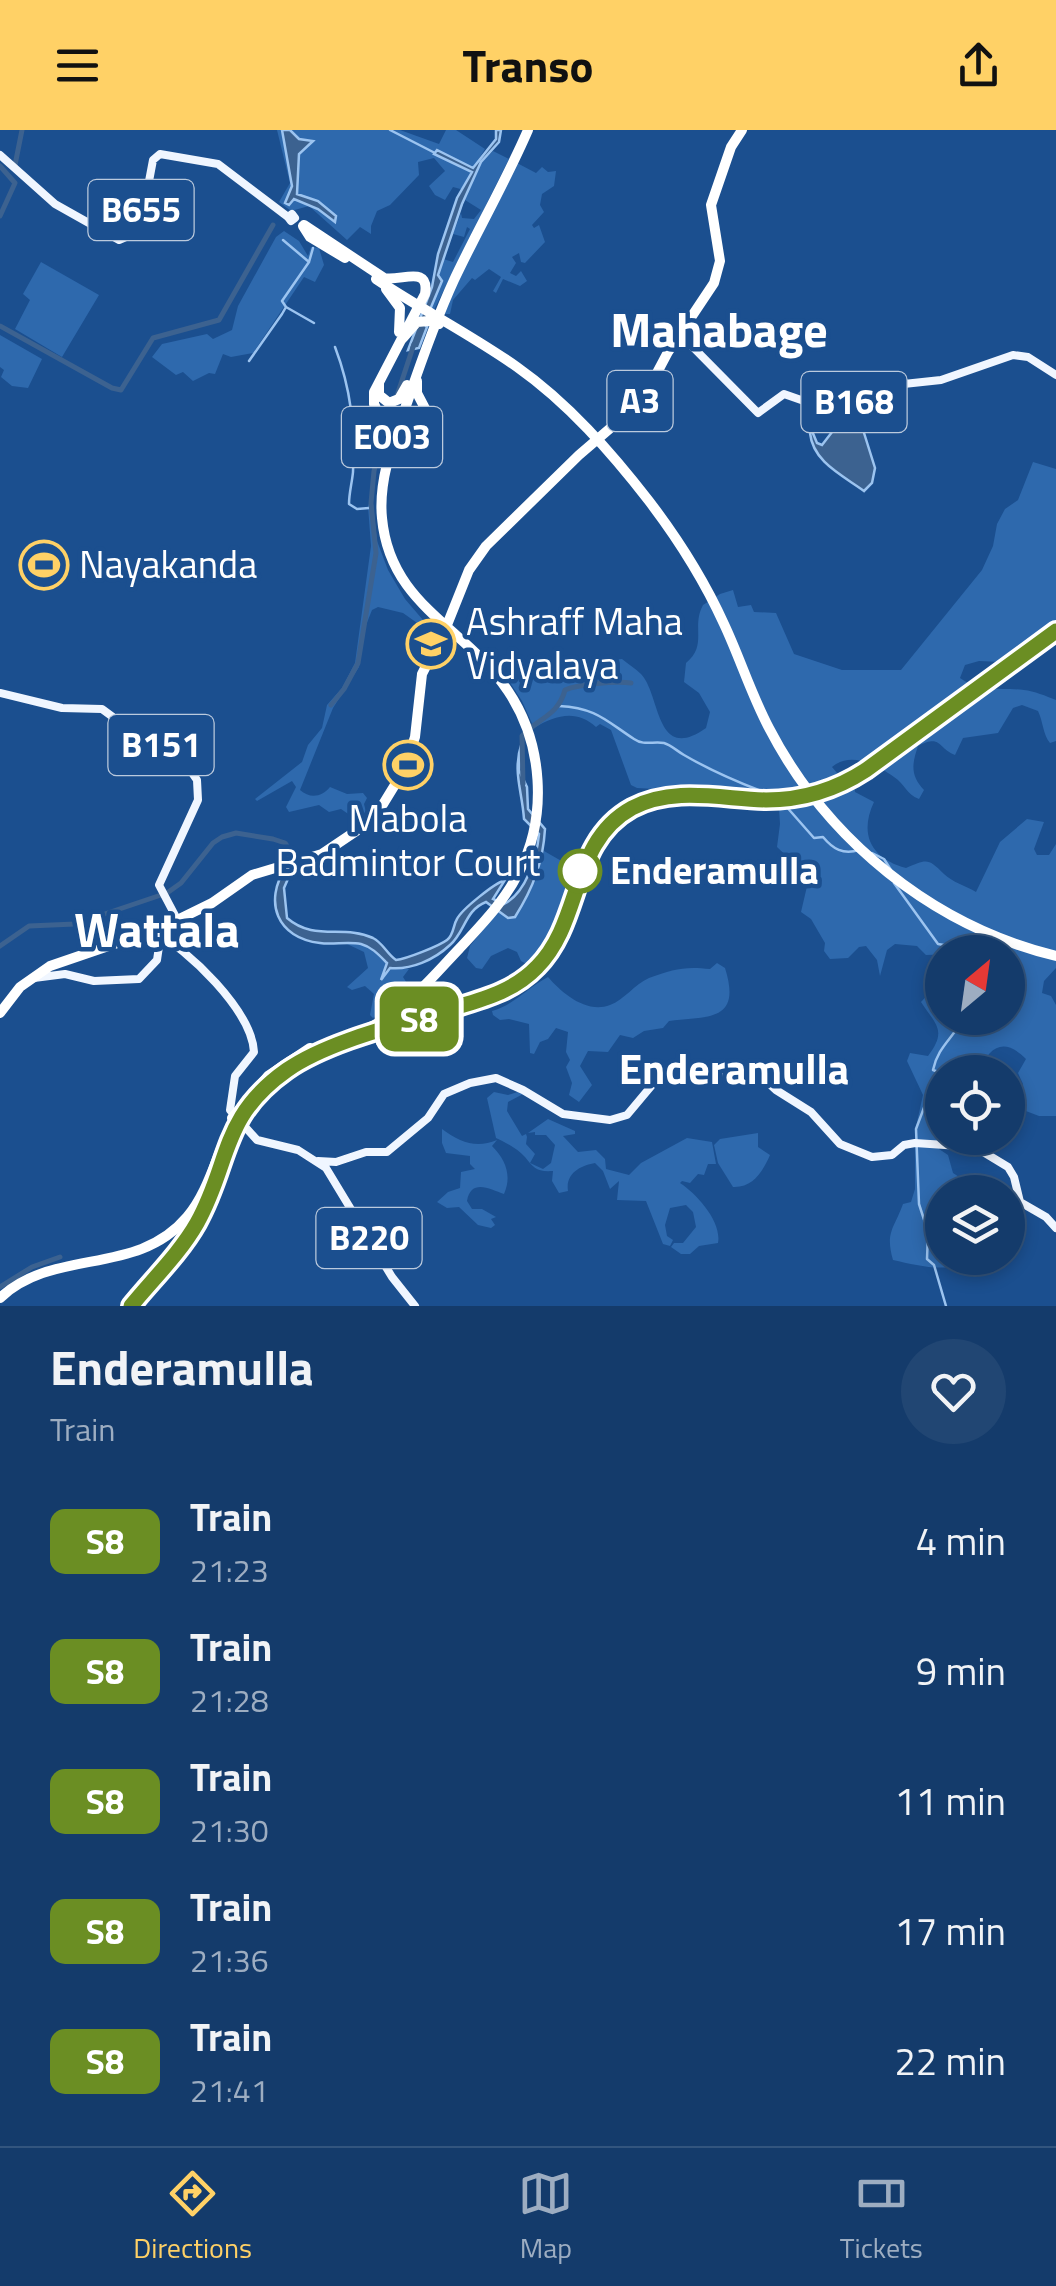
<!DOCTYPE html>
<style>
:root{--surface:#143b6b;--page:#214673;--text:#f1f3f6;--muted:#9dadc1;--line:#33557e;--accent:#ffd166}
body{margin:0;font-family:"Titillium Web",sans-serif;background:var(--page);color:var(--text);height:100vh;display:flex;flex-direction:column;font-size:38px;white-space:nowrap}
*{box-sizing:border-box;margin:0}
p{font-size:32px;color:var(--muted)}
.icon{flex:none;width:55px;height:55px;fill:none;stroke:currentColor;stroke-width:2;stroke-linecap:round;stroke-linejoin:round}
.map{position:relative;height:1176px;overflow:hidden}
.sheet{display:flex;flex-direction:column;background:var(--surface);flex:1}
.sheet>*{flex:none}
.badge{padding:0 20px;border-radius:15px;font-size:35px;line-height:65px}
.needle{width:65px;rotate:29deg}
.buttons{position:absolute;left:925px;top:805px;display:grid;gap:20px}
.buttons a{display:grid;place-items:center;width:100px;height:100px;border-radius:50%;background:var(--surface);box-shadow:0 5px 15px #0003,0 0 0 2px var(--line);font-size:50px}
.map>.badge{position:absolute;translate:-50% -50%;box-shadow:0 0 0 5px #fff}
.round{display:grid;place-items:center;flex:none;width:105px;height:105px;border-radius:52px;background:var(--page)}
.headline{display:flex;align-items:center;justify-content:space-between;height:170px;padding:0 50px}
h1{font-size:48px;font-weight:700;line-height:75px}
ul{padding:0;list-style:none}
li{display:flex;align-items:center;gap:30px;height:130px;padding:0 50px}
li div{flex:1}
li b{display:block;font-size:38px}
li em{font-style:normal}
li .badge{min-width:110px;font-weight:700;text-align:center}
header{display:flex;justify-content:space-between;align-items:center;height:130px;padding:0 50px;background:var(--accent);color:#111;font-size:45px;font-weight:700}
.dock{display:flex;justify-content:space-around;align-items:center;height:140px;border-top:2px solid var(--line);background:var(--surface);font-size:28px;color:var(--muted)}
.dock a{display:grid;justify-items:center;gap:5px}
.dock .selected{color:var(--accent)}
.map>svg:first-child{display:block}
.green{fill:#2e69ad}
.water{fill:#3c6290;stroke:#9cc4f0;stroke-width:2.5}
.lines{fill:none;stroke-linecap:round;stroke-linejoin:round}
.stream{stroke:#9cc4f0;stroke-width:2.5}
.canal{stroke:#3c6290;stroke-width:5}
.primary{stroke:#f0f6ff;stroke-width:8}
.highway{stroke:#fff;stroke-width:10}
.rail-casing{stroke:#fff;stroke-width:6}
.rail{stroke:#1b4f8f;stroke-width:2.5;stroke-dasharray:8;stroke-linecap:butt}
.highway-bridge{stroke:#fff;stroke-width:10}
.line-casing{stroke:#fff;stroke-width:22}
.line{stroke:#6b8e23;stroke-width:15}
.stop-dot{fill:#fff;stroke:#6b8e23;stroke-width:5}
.labels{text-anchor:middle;stroke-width:9;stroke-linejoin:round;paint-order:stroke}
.shield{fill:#1b4f8f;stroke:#bbcadd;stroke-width:2.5}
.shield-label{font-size:35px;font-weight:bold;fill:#fff}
.poi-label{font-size:38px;fill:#fff;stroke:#1b4f8f;text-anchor:start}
.stop-label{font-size:38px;font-weight:bold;fill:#fff;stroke:#1b4f8f;text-anchor:start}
.quarter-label{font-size:42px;font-weight:bold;fill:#fff;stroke:#1b4f8f}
.district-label{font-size:48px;font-weight:bold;fill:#fff;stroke:#1b4f8f}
</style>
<header><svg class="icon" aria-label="menu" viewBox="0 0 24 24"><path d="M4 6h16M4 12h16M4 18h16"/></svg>Transo<svg class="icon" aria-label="share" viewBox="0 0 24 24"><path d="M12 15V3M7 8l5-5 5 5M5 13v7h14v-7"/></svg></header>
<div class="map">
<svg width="1056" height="1176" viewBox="0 0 1056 1176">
<rect width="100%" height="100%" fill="#1b4f8f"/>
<path class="green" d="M 277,0 L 400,0 L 439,14 L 446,0 L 456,0 L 485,19 L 473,38 L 437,21 L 434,23 L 472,42 L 464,60 L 453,57 L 445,70 L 435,65 L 429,56 L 445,41 L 434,28 L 418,32 L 419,45 L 390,75 L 377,81 L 371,96 L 371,104 L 360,97 L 347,110 L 309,76 L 291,81 L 279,72 L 290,53 Z
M 493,21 L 509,29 L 434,180 L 431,179 L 442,151 L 438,146 L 443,129 L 453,132 L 470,99 L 467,97 L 464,107 L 453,104 L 461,83 L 462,88 L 474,89 L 481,80 L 465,70 L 481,32 Z
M 517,33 L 536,43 L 542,37 L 548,42 L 556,41 L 554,56 L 542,64 L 540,75 L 544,82 L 532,95 L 534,98 L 539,95 L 545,112 L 525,133 L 521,132 L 519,123 L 512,127 L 516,133 L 510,143 L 516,146 L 521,141 L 527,151 L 520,156 L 503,149 L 496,163 L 493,161 L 501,147 L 489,139 L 475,150 L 472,148 L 453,170 L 450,184 L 441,184 Z
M 284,101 L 299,111 L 308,126 L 311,117 L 319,118 L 324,135 L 315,152 L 304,147 L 253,223 L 231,227 L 223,224 L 215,244 L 209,243 L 193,251 L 183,242 L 176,245 L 152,227 L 162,214 L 207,204 L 213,209 L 232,200 L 238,176 L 276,107 Z
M 41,132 L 99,165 L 62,227 L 15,199 L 30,170 L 23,164 Z
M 0,205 L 42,229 L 28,258 L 12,256 L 1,247 L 4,240 L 0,237 Z
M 1033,332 L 1056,339 L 1056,497 L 1002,532 L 979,531 L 965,535 L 960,548 C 980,563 1000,557 1024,560 C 1034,561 1046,566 1056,570 L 1056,611 L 1050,613 C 1043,605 1043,591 1038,581 L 1022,575 L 1013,578 L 998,603 L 963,608 L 955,625 C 937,618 942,604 918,616 C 912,634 910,645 924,660 L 919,669 C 906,664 905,654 894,647 C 877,635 851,621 832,637 L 838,644 L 852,644 L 855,662 L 874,672 C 858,706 873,729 906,738 C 927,729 928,728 944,744 C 952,752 966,756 976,762 L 1000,712 L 1027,689 L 1044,692 L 1034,719 L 1037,725 L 1049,725 L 1056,714 L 1056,838 L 1044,851 L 1042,863 L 1051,866 L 1056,875 L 1056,986 L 1039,986 L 1018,978 L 1023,954 L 1018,943 L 1026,929 C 1004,907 990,916 978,942 L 942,942 L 939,1019 L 948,1025 L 953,1043 L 982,1062 L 942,1062 L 942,1128 L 973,1129 C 949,1144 920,1136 893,1130 C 885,1102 894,1099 903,1074 L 911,1072 L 915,1059 L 915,1001 L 923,965 L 907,931 L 910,923 L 928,926 C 948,900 935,894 921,872 L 931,861 L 942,871 L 942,888 L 1008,888 L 1008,822 L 926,825 L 917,816 L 895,814 L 887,820 L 880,846 L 877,830 L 866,816 L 859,817 L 848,828 L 830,829 L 824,821 L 825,813 L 811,789 L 801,782 L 808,752 L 796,735 L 777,717 L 780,694 L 779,678 L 763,665 L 637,658 L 631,655 L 611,600 L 600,594 L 596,597 C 577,579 555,585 534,598 L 522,571 L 505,545 L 536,534 L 568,548 L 611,530 L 622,529 C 628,534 636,539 641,544 C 661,565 655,634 706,598 L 710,582 L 699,563 L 684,552 L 686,533 C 708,515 691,497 703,475 L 720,464 L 733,460 L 738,477 L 751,475 L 754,482 L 776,483 L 794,524 L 842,540 L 901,540 L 982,440 L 993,416 L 997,394 L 1005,379 L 1018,370 Z
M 372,365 L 377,411 L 388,440 L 405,469 L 429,497 L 420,495 L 403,483 L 378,477 L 372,480 L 364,500 L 359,537 L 333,578 L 300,660 C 310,669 322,667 330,657 L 347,664 L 363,663 L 367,668 L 364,674 L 367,686 L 363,690 L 357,690 L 341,679 L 329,682 L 319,675 L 289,682 L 286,677 L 296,657 L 292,651 L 257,671 L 255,669 L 302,632 L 308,615 L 322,598 L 327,575 L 342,558 L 355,533 L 371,416 L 368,376 Z
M 544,721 L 565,733 C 570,772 564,809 532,837 L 521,831 L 517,822 L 508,818 L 491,826 L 482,839 L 476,838 L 467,828 L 470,816 L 499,779 L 515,787 L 537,748 Z
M 358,813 L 370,818 L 387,833 L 381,847 L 384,848 L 390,838 L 409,839 L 403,847 L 410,858 L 393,853 L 389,866 L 393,874 L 373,888 L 370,885 L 374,864 L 365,856 L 352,860 L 347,857 L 368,838 L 364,822 L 347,814 Z
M 717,833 L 725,838 C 742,892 708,886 669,891 L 663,898 L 644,901 L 633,908 L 620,905 L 608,922 L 588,921 L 580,936 L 592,955 L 579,972 L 569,965 L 572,953 L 566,937 L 570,930 L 566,922 L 568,902 L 556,898 L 548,909 L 540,912 L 534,924 L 530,923 L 529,894 L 509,889 L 500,890 L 493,885 L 492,881 C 514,875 527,858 548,847 C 562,863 586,884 610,875 C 624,870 635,854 649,848 C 673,839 685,836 710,839 Z
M 521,961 L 525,963 L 508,972 L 507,981 L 522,1006 L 526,1004 L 527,1007 L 526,1014 L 535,1024 L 530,1033 L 543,1039 L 551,1033 L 555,1015 L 546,1005 L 535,1005 L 535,1002 L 528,1003 L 548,989 L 575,1001 L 575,1004 L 563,1006 L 578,1022 L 596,1020 L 605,1029 L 606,1039 L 629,1045 L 641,1033 L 687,1008 L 712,1012 L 716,1034 L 708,1034 L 704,1045 L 698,1044 L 690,1053 L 682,1051 L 680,1053 C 697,1064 722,1092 718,1113 L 699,1116 L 690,1124 L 681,1124 L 671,1117 L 674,1113 L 683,1113 L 696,1097 L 693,1082 L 686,1075 L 670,1078 L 665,1095 L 667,1106 L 673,1110 L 670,1116 L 663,1114 L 646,1071 L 617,1070 L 619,1051 L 610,1059 L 603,1041 L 595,1033 C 583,1035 565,1042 568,1061 L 559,1063 L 552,1051 L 553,1041 C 536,1042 534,1038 525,1027 C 518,1019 505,1012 496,1008 L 487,968 L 494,962 L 508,965 Z
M 442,999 C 460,1012 476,1019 497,1010 L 492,1016 C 506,1030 512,1046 504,1064 C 490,1059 471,1048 467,1071 L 472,1079 L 482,1079 L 496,1087 L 491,1089 L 495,1095 L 491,1098 L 478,1095 L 459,1077 L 447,1078 L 437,1072 L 448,1062 L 460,1058 L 461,1042 L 475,1039 L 470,1034 L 470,1026 L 446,1023 L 442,1013 Z
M 758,1003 L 758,1017 L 770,1025 C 763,1041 753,1058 733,1057 L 718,1033 L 714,1015 L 720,1009 Z"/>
<path class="water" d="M 282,0 L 290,0 L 299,9 L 313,11 L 299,24 L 297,64 L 318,71 L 336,86 L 335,92 L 318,79 L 294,69 L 289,75 L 285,73 L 292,56 Z
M 496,0 L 501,0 L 499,12 L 481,32 L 462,74 L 438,145 L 442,151 L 424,194 L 427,197 L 419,218 L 408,220 L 432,157 L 438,124 L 457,68 L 472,42 L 434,24 L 437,20 L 473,38 L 496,9 Z
M 859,287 L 875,338 L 872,353 L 864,361 C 842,345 813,332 810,303 L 812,301 L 817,313 L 822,315 L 839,293 Z
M 522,612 L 519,640 L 527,657 L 528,679 L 545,699 C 543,733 533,758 515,787 L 508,788 L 486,772 C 465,780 465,802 450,815 C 434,830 411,840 390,838 L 381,850 L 387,833 C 379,825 372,817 361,814 C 348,811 333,815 320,813 C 277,808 263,772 286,737 L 294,735 L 284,758 L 287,788 C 315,812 343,794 373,808 C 383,813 387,824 396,830 C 406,829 439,816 447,810 C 454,805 453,795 457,789 C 462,779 495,753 505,750 L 493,769 L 504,774 C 526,763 537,727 539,704 L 524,689 C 522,659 512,642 522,612 Z"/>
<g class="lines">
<path class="stream" d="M 390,0 L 435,23
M 283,110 L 309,132
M 286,177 L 314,193
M 335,217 C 351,259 355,297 353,342 C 352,353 349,363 349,374 L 357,379 L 369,378
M 249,231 L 282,184 L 286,177 L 282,171 L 309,132 L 313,118
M 559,576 C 596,578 605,590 634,609 C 644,616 653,611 664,613 C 671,615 677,621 684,625 C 708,639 735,651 761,661
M 763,672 L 785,675 L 814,708 L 823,707 C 833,719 843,725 859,720
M 872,723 L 884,729 L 891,740
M 894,753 L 938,814 L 956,817 L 959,822
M 942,951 L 941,943 L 933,940 C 938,916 954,908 963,888
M 942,964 L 938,974 L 925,975 L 916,999 L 919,1074 L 928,1102 L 927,1129 L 934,1135 L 946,1176"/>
<path class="canal" d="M 15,35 L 22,0
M 0,36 L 15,53 L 0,86
M 0,196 L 112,258 L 121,260 L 153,208 L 219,190 L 273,95
M 385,302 L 414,214
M 331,575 L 344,559 L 358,533 L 376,423 L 371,373 L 374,341 L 381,313
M 523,654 L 522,606 C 538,588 558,586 565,560 C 579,554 615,551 631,553
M 0,816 L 29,796 L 75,794 L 167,763 L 181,753 L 213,713 L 222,707 L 236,703 L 273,709 L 285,713 L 289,719 L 289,732
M 0,1157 L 32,1137 L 60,1127"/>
<path class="primary" d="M 0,25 L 55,74 L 119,110 L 126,107 L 146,67 L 153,30 L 160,24 L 218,34 L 288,87
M 292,84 L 295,88 L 291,91 L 288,87 Z
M 679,203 L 758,283 L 784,264 L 804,271 L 844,275 L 885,256 L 941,250 L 1013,225 L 1028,227 L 1056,245
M 0,563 L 62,578 L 102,579 L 140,607 L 181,627 L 197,650 L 198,670 L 159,755 L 178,791
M 153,801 C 188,819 252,881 254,922 L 235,946 L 230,980 L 257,1010 L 298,1020 L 326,1038 L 392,1147 L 415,1176
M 34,848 L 65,844 L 94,851 L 139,849 L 157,830 L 161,803
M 318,1031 L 336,1032 L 366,1022 L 387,1022 L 428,988 L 444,964 L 470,953 L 496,948 L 523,960 L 563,984 L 610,990 L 627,985 L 653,954 L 720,943 L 762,947 L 776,960 L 811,982 L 840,1014 L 872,1027 L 892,1025 L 904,1015 L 915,1013 L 975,1017 L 1008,1037 L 1014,1047 L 1020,1072 L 1046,1087 L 1056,1098"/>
<path class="highway" d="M 304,95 L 384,148 C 400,152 430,134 425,164 L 374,262 L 374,274 L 378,282
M 303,96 L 310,107 L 345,128
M 386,159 L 400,178 L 399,202
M 379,253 L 379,265 L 389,273 L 399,269 L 407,255
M 372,282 L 386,304 L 385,321
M 416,299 L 424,296 L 429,286 L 417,263 L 417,251
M 447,495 L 469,440 L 486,416 L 579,325 L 642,271 L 668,222 L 714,153 L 720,131 L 711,75 L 731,17 L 742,0
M 0,883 L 20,857 L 50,836 L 161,798 L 212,773 L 252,745 L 322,724 L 374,689 L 404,640 L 415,607 L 422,544 L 444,501
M 311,921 C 339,910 369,901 394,883 C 418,865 438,841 459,819 C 481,795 504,772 519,742 C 548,686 543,613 508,561 C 465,496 390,476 382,388 C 378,348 395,307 408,270 C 422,229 436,189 454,150 C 478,99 506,51 528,0
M 0,1168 C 54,1117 137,1147 187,1087 C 210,1060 217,1021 234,990"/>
<g class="rail-casing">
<path id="rail" d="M 131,1176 C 152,1149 180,1123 197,1093 C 231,1033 221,985 287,940 C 333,909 404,894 457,877 C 487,867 514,860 537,837 C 585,789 567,709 639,675 C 678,656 725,669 766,670 C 802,670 837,658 866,639 L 1056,501"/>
</g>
<use href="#rail" class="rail"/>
<path class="highway-bridge" d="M 376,149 C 422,180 472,205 517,237 C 568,273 611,322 649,371 C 678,409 704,450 724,494 C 740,528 751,564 769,598 C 827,710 933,796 1056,826
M 403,208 L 417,192 L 429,191 L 439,194
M 377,283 L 384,289 L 416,299
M 442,500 L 446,494
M 232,988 L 268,946 L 310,918"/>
</g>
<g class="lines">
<g class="line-casing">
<path id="line" d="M 131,1176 C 153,1149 180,1123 197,1093 C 231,1032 220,987 287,940 C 330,910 406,893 457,877 C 487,868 515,860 537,837 C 583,791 570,712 632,678 C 674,656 722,669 766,670 C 802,670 837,659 866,640 L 1056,501"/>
</g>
<use href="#line" class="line"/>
</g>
<defs>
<g id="stadium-ring" transform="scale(2.5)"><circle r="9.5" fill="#1b4f8f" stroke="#ffd166" stroke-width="1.5"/><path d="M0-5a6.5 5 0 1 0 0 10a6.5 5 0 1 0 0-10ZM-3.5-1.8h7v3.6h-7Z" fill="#ffd166"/></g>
<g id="university-ring" transform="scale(2.5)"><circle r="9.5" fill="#1b4f8f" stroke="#ffd166" stroke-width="1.5"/><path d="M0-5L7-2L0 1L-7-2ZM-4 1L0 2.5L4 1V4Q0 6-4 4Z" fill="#ffd166"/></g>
</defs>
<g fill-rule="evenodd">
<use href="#stadium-ring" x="44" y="435"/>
<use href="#university-ring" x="431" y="514"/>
<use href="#stadium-ring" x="408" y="635"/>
</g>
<circle class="stop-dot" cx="580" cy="741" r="20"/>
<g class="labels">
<g class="shield">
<rect x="88.5" y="50" width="105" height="60" rx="8"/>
<rect x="607.5" y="241" width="65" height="60" rx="8"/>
<rect x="801.5" y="242" width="105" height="60" rx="8"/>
<rect x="342" y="277" width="100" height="60" rx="8"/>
<rect x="108.5" y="585" width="105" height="60" rx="8"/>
<rect x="316.5" y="1078" width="105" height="60" rx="8"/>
</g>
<g class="shield-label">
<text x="141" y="92">B655</text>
<text x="640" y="283">A3</text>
<text x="854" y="284">B168</text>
<text x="392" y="319">E003</text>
<text x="161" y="627">B151</text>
<text x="369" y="1120">B220</text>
</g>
<g class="poi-label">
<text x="79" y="448">Nayakanda</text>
<text x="466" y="505">Ashraff Maha<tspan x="466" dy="44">Vidyalaya</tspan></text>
<text x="408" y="702" text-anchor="middle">Mabola<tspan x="408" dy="44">Badmintor Court</tspan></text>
</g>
<g class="stop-label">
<text x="610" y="754">Enderamulla</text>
</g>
<g class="quarter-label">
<text x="734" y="954">Enderamulla</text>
</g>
<g class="district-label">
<text x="719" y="217">Mahabage</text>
<text x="157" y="817">Wattala</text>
</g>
</g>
</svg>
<div class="buttons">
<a><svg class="needle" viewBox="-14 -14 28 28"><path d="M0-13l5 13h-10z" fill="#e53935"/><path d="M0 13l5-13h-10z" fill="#9dadc1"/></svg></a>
<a><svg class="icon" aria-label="locate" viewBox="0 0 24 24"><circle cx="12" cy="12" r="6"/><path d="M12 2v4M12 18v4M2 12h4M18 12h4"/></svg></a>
<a><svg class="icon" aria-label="layers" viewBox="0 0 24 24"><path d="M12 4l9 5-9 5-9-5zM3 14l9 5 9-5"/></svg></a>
</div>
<b class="badge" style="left:419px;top:889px;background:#6b8e23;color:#fff">S8</b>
</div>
<section class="sheet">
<div class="headline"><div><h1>Enderamulla</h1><p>Train</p></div><a class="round"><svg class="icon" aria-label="heart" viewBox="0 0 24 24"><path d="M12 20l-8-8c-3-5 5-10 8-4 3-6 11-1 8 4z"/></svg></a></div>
<ul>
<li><span class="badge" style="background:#6b8e23;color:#fff">S8</span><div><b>Train</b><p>21:23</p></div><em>4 min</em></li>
<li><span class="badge" style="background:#6b8e23;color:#fff">S8</span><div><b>Train</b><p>21:28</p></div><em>9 min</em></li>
<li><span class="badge" style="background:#6b8e23;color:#fff">S8</span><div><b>Train</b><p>21:30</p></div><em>11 min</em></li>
<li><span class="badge" style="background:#6b8e23;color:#fff">S8</span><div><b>Train</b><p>21:36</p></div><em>17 min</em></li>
<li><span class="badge" style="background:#6b8e23;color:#fff">S8</span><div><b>Train</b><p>21:41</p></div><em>22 min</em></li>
</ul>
</section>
<nav class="dock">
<a class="selected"><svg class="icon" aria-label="directions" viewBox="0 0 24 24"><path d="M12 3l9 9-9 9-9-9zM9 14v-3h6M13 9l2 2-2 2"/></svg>Directions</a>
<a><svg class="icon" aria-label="map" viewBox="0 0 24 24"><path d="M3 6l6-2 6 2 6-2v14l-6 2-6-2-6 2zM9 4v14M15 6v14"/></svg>Map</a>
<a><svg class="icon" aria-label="tickets" viewBox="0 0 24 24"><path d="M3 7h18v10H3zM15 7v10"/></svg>Tickets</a>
</nav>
